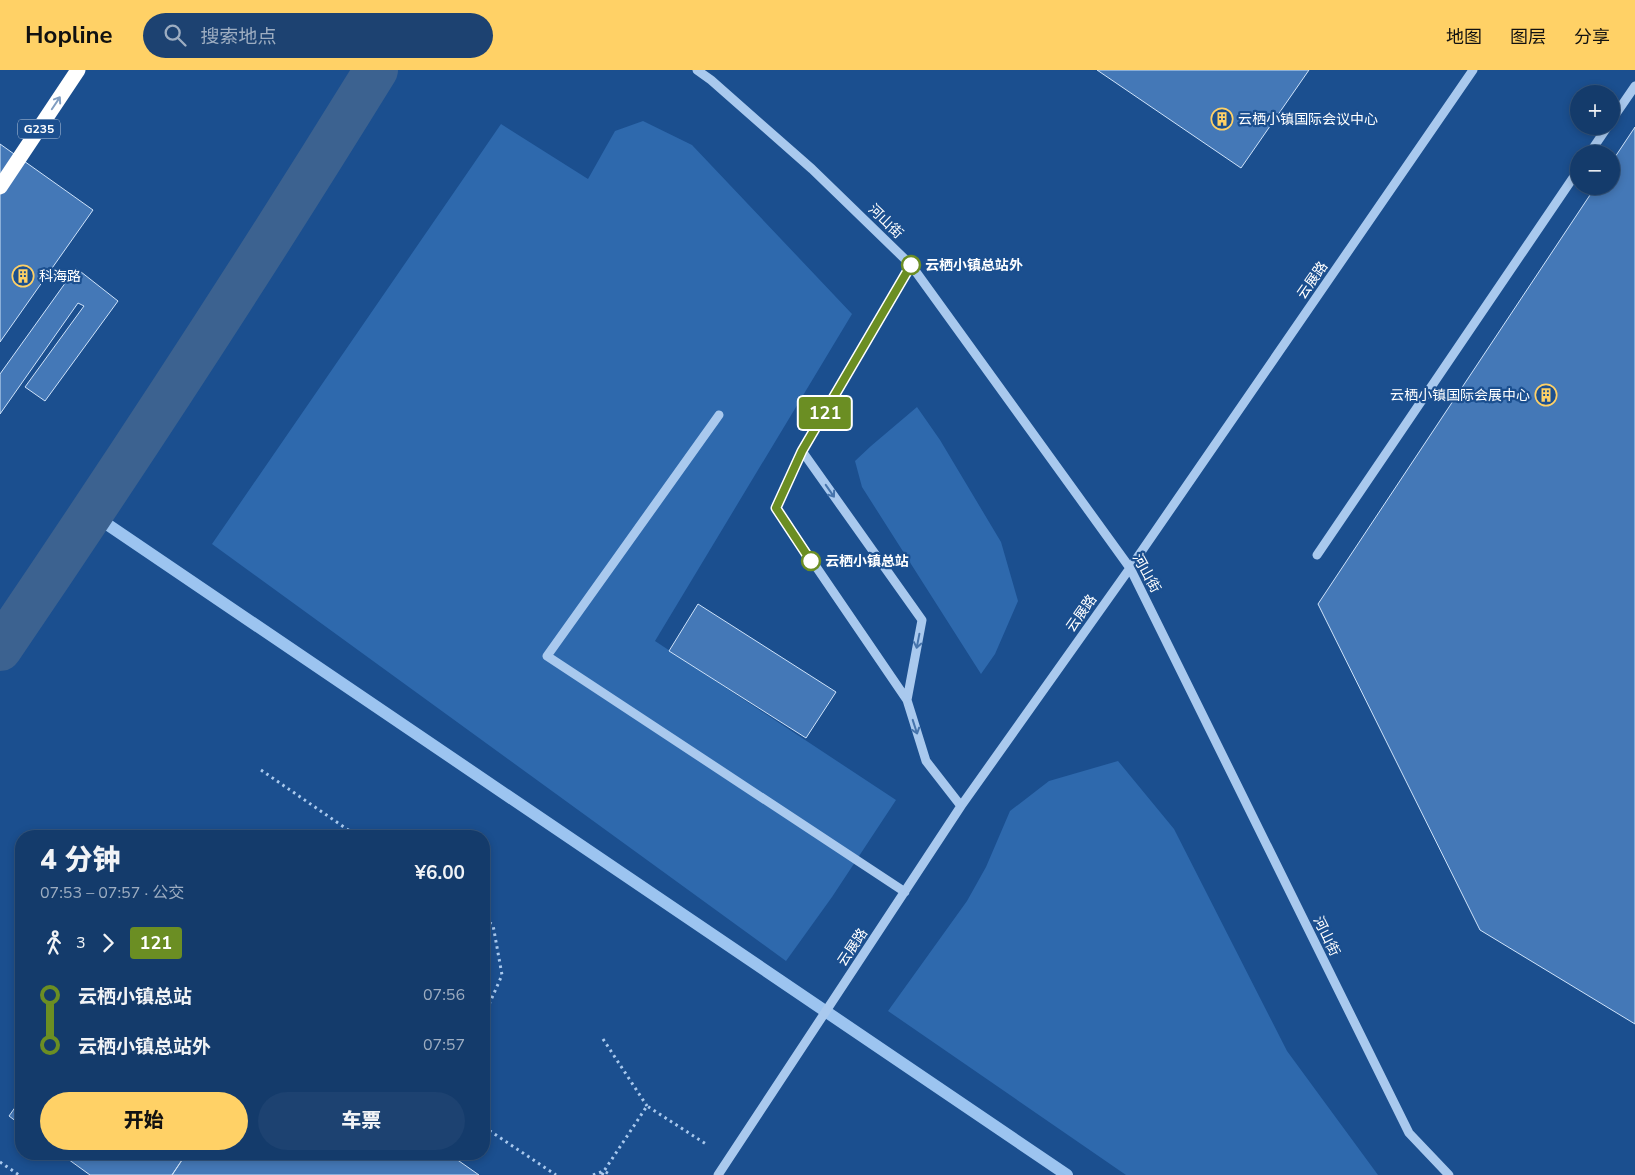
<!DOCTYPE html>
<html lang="zh">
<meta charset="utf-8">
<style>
:root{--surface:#143b6b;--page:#1d4271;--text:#f1f3f6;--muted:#9dadc1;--line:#33557e;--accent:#ffd166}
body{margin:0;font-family:"Nunito Sans","Noto Sans SC",sans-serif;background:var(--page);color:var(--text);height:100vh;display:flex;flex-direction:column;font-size:19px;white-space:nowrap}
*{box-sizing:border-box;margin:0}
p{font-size:16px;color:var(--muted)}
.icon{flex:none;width:28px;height:28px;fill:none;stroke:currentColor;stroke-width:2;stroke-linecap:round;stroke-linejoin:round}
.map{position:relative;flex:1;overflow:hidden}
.sheet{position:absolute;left:15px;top:760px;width:475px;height:330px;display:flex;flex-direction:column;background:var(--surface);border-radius:20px;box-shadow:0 2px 8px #0003,0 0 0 1px var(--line)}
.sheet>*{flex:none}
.badge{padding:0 10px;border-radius:4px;font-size:18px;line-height:32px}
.buttons{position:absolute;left:1570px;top:15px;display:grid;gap:10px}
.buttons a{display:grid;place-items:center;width:50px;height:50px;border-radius:50%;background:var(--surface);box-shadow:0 2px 8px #0003,0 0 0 1px var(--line);font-size:25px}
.map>.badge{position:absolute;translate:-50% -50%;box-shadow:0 0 0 2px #fff}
.legs{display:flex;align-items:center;gap:8px;height:55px;padding:0 25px;font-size:16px}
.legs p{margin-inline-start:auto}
.headline{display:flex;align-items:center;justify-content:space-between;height:85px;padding:0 25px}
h1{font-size:28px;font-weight:800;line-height:38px}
.cta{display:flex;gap:10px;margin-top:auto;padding:10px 25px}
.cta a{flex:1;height:58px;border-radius:30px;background:var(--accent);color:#111;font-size:20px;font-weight:800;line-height:58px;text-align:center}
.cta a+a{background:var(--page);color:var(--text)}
ul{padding:0 25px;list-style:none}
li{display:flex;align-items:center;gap:18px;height:50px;font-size:19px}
li i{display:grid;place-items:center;width:8px;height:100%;margin:0 6px;background:currentColor}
li i::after{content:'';width:12px;height:12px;margin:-6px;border:4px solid;border-radius:50%;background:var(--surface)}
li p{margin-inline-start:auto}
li:first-child i{background:linear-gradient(#0000 50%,currentColor 0)}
li:last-child i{background:linear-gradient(currentColor 50%,#0000 0)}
header{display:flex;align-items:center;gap:30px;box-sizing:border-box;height:70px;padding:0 25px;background:var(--accent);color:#111}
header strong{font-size:24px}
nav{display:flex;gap:28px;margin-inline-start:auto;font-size:18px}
.search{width:350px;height:45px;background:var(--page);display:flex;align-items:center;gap:12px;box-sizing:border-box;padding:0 18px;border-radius:28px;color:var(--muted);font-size:19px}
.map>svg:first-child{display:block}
.green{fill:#2e69ad}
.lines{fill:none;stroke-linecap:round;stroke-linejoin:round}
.stream{stroke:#9cc4f0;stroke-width:12}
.canal{stroke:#3c6290;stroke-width:44}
.building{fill:#4478b7;stroke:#cfe3fa}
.path{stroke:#a9c9ee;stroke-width:3;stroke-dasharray:2.5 4;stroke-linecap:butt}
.minor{stroke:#a9c9ee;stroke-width:9}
.highway{stroke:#fff;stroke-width:15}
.oneway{stroke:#829ec1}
.oneway2{stroke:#4674ac}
.line-1-casing{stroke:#fff;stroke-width:11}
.line-1{stroke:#6b8e23;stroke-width:8}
.stop-1-dot{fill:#fff;stroke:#6b8e23;stroke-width:2.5}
.labels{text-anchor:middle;stroke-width:4.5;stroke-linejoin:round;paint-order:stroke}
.shield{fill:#1b4f8f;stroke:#bbcadd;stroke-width:1}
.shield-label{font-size:12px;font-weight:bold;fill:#fff}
.poi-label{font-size:14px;fill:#fff;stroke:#1b4f8f;text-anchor:start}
.street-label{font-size:14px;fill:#fff;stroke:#1b4f8f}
.stop-label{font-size:14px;font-weight:bold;fill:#fff;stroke:#1b4f8f;text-anchor:start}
</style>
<header>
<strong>Hopline</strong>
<div class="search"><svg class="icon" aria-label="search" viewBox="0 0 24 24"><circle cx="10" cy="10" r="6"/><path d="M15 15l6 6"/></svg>搜索地点</div>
<nav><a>地图</a><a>图层</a><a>分享</a></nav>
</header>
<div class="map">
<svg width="1635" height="1105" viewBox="0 0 1635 1105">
<rect width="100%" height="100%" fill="#1b4f8f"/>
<path class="green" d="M 643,51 L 692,75 L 852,244 L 655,571 L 896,730 L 832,827 L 786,891 L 212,474 L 501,54 L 588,109 L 615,61 Z
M 917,337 L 940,370 L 1001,472 L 1018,531 L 995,584 L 981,604 L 862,417 L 855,391 L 871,376 Z
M 1118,691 L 1174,759 L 1287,981 L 1378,1105 L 1126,1105 L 888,941 L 967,831 L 986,797 L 1010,741 L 1049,711 Z"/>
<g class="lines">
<path class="stream" d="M 92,444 L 1067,1105"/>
<path class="canal" d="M 0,579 C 129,389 255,196 376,0"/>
</g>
<path class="building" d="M 1097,0 L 1309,0 L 1241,98 Z
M 1635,57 L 1635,954 L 1480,860 L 1318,534 L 1596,116 L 1611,116 L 1611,93 Z
M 0,74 L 93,140 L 0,272 Z
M 76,198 L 118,231 L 45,331 L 25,317 L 84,236 L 78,233 L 0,344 L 0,304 Z
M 698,534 L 836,622 L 806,668 L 669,581 Z
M 21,1029 L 21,1055 L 9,1046 Z
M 61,1084 L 186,1084 L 172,1105 L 90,1105 Z
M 186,1084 L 449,1084 L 479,1105 L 172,1105 Z"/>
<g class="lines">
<path class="path" d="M 261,700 L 357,766
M 484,849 L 493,855 L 502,905 L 484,946
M 603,969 L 647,1036
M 484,1057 L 556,1105
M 0,1092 L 19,1105
M 593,1105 L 604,1101 L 647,1036 L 706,1074
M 602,1105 L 604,1101 L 611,1105"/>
<path class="minor" d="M 697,0 L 711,10 L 812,99 L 911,195 L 1130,498 L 1409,1063 L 1449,1105
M 1611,51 L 1635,16
M 1589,84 L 1608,56
M 911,195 L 802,381 L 776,438 L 907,630 L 926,691 L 961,736
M 719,345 L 547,586 L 905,822
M 802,381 L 922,550 L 907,630
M 1317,485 L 1579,99
M 718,1105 L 961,736 L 1130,498 L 1473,0"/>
<path class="highway" d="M 0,117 L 78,0"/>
</g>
<defs><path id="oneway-shaft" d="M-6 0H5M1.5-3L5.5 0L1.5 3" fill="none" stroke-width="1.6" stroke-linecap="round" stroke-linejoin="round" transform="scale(1.25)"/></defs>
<use class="oneway" href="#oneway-shaft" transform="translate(56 33) rotate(-56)"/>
<g class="oneway2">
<use href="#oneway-shaft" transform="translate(830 421) rotate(55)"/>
<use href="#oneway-shaft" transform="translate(918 571) rotate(101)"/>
<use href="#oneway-shaft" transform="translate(915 657) rotate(72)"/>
</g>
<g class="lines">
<g class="line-1-casing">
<path id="line-1" d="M 811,491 L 776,438 L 802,381 L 911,195"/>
</g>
<use href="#line-1" class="line-1"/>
</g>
<defs>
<g id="building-ring" transform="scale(1.125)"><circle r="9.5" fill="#1b4f8f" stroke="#ffd166" stroke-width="1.5"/><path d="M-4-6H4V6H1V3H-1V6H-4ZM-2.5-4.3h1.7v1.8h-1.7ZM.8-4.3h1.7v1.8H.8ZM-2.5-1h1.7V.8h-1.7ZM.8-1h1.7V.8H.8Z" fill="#ffd166"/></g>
</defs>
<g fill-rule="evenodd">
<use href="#building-ring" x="1222" y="49"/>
<use href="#building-ring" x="23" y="206"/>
<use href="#building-ring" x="1546" y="325"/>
</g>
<g class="stop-1-dot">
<circle cx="911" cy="195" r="9"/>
<circle cx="811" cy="491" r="9"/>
</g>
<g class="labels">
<rect class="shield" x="18" y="49.5" width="42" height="19" rx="4"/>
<g class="shield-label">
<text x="39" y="63">G235</text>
</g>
<g class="poi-label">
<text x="1238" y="54">云栖小镇国际会议中心</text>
<text x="39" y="211">科海路</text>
<text x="1530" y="330" text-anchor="end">云栖小镇国际会展中心</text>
</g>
<g class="street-label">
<text transform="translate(886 151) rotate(44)" y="5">河山街</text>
<text transform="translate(1312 210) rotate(-55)" y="5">云展路</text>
<text transform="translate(1147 503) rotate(61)" y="5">河山街</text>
<text transform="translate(1081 543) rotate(-55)" y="5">云展路</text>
<text transform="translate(1327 866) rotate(64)" y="5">河山街</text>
<text transform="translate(852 877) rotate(-56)" y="5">云展路</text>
</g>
<g class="stop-label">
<text x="925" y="200">云栖小镇总站外</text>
<text x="825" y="496">云栖小镇总站</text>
</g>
</g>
</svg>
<div class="buttons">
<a>+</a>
<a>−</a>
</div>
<b class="badge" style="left:825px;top:343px;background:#6b8e23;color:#fff">121</b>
<section class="sheet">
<div class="headline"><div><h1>4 分钟</h1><p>07:53 – 07:57 · 公交</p></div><b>¥6.00</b></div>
<div class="legs"><svg class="icon" aria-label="walk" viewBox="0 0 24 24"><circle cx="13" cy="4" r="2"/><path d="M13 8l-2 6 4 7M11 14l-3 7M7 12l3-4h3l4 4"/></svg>3<svg class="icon" aria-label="forward" viewBox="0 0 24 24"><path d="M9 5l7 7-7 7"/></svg><b class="badge" style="background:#6b8e23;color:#fff">121</b></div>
<ul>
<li><i style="color:#6b8e23"></i><b>云栖小镇总站</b><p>07:56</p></li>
<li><i style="color:#6b8e23"></i><b>云栖小镇总站外</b><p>07:57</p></li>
</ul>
<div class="cta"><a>开始</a><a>车票</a></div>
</section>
</div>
